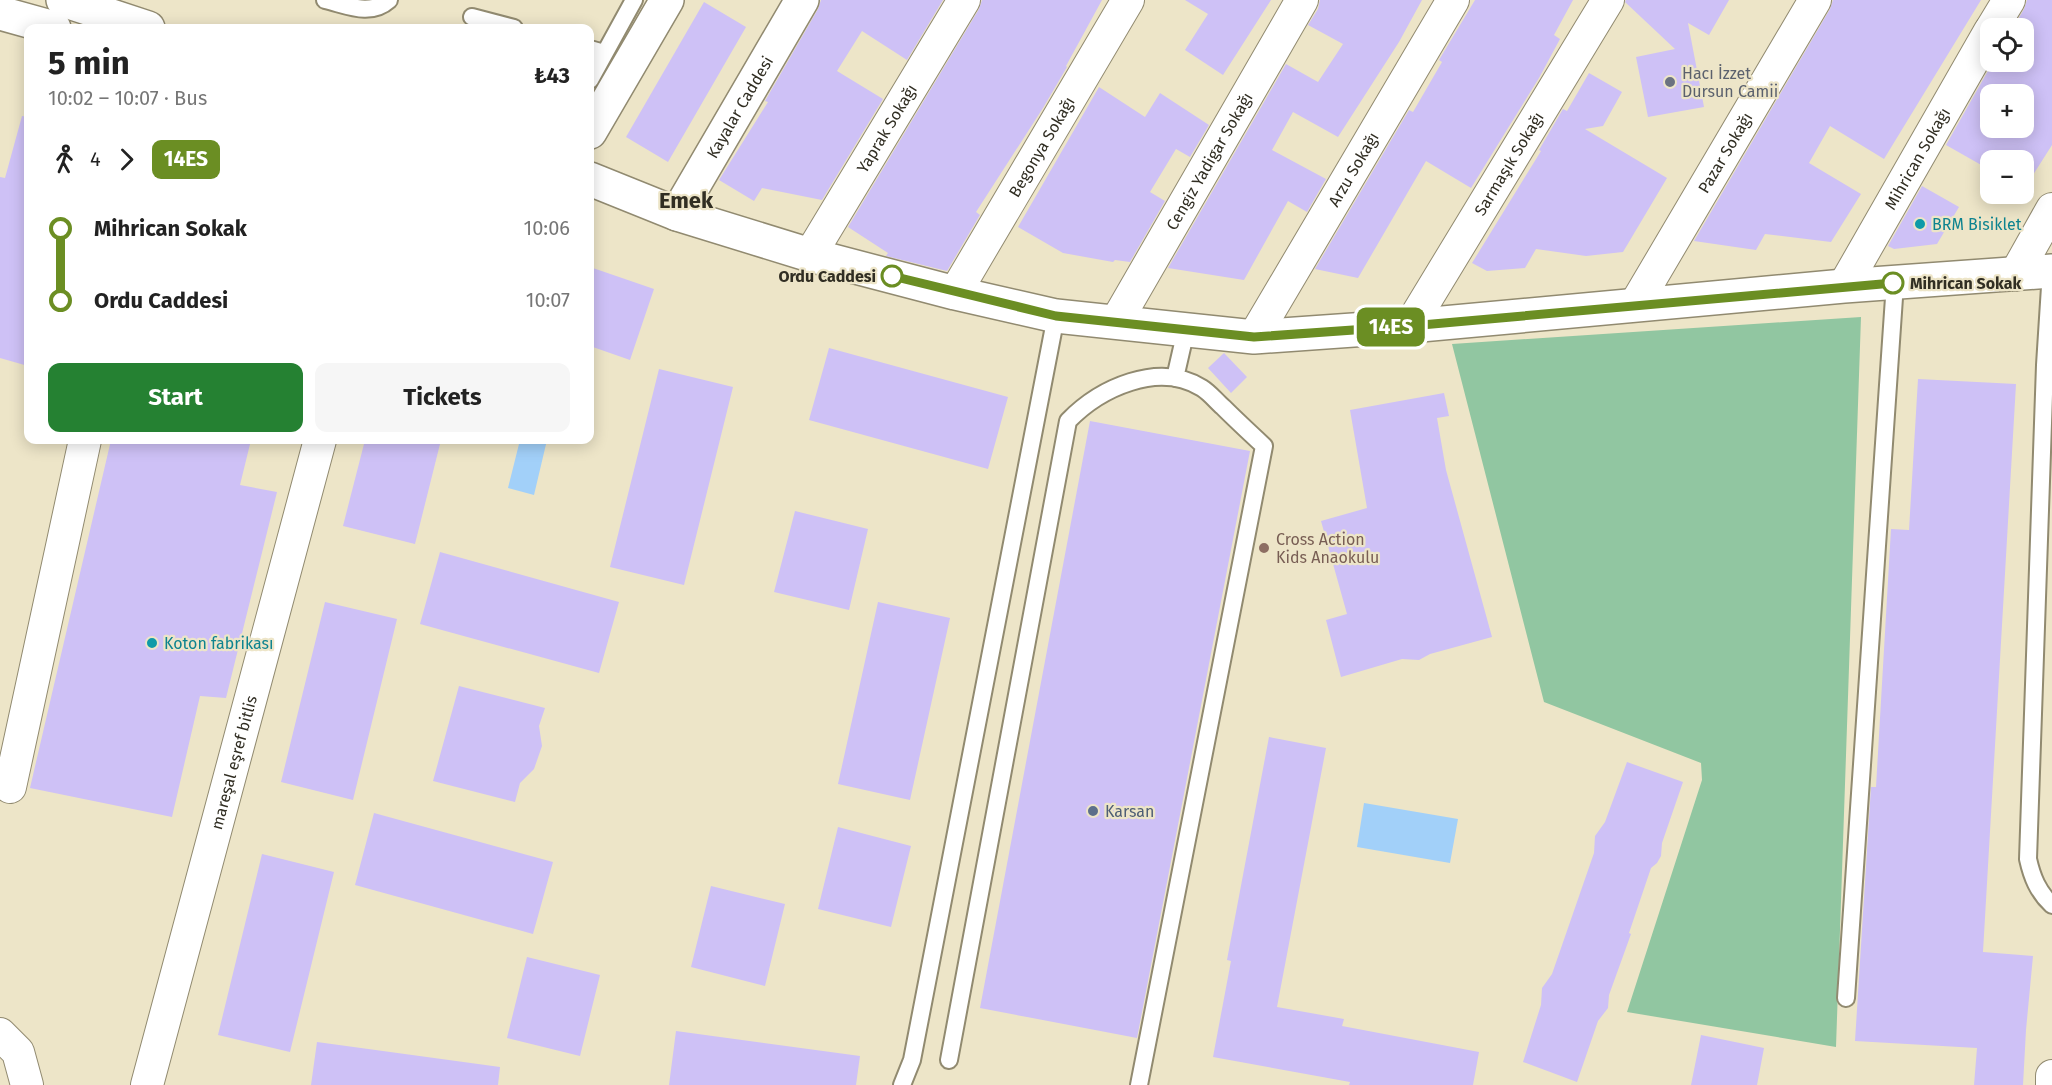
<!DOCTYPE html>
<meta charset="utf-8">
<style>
:root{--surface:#fff;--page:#f6f6f6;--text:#222;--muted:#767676;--accent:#258132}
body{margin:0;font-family:"Fira Sans",sans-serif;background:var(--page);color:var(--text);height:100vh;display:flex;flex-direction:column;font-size:22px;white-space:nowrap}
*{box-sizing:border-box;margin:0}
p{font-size:20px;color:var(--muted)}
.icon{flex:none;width:33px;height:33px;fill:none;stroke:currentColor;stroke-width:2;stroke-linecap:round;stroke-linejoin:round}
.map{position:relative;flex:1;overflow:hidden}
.panel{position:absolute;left:24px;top:24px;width:570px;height:420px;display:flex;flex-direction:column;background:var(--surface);border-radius:12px;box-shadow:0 3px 15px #0003}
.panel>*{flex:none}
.badge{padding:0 12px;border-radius:9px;font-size:21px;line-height:39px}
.fabs{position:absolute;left:1980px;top:18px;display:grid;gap:12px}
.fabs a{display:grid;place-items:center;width:54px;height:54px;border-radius:12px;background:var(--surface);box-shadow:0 3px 15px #0003;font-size:30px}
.map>.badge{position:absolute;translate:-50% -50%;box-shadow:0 0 0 3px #fff}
.legs{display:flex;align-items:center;gap:9px;height:66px;padding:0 24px;font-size:20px}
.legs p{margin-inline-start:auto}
.head{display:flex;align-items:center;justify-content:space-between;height:102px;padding:0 24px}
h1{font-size:33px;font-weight:700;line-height:45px}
.primary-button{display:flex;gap:12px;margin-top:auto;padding:12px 24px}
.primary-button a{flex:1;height:69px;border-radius:12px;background:var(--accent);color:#fff;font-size:24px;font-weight:700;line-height:69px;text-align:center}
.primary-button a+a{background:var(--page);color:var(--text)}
ul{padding:0 24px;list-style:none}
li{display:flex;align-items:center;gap:21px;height:72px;font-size:22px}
li i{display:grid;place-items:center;width:9px;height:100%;margin:0 8px;background:currentColor}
li i::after{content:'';width:15px;height:15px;margin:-8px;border:4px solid;border-radius:50%;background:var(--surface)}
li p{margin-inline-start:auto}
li:first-child i{background:linear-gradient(#0000 50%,currentColor 0)}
li:last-child i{background:linear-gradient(currentColor 50%,#0000 0)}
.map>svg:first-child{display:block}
.green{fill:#91c6a1}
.water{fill:#a2d0f9}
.building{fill:#cec1f6;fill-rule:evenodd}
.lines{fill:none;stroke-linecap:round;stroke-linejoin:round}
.service-casing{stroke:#918a70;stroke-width:20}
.minor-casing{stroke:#918a70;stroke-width:34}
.secondary-casing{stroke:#918a70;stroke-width:36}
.service{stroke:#fff;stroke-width:16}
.minor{stroke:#fff;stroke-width:32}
.secondary{stroke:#fff;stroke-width:33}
.line-1-casing{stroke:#fff;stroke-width:14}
.line-1{stroke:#6b8e23;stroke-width:9}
.worship-dot{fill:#6b7280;stroke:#ede5c8;stroke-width:2}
.culture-dot{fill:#0f9aa8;stroke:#ede5c8;stroke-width:2}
.stop-1-dot{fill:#fff;stroke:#6b8e23;stroke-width:3}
.education-dot{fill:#8d6e63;stroke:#ede5c8;stroke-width:2}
.service-dot{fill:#5c6f8a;stroke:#ede5c8;stroke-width:2}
.labels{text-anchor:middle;stroke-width:4.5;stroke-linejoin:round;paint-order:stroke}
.worship-label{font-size:16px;fill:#5b616d;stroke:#ede5c8;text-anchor:start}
.street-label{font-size:16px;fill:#312e23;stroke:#ede5c8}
.culture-label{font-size:16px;fill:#0d838f;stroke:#ede5c8;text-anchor:start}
.stop-label{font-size:16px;font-weight:bold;fill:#312e23;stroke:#ede5c8;text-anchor:end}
.education-label{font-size:16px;fill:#785e54;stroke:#ede5c8;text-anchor:start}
.service-label{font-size:16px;fill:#4e5e75;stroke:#ede5c8;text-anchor:start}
.district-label{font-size:22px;font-weight:bold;fill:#312e23;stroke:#ede5c8}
</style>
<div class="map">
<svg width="2052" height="1085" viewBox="0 0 2052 1085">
<rect width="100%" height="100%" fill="#ede5c8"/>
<path class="green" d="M 1861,317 L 1836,1047 L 1627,1012 L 1702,780 L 1701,763 L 1544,702 L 1452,344 Z"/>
<path class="water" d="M 520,440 L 547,440 L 534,495 L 508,488 Z
M 1364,803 L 1458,819 L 1450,863 L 1357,847 Z"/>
<path class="building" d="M 821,0 L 943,0 L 907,60 L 862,31 L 837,71 L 883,99 L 822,200 L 762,188 L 754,201 L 719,180 L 768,102 L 765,101 L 818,9 Z
M 982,0 L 1102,0 L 1066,66 L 1067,67 L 1043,108 L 976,212 L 980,215 L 947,271 L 886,256 L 888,253 L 848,227 L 979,9 Z
M 1185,0 L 1271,0 L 1223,75 L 1185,50 L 1208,14 Z
M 1320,0 L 1422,0 L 1399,42 L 1338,137 L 1293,112 L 1272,150 L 1326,179 L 1307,212 L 1288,201 L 1244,280 L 1168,268 L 1286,64 L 1318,82 L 1343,44 L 1308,25 L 1318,9 Z
M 1475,0 L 1573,0 L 1554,35 L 1560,39 L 1539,78 L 1471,188 L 1426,161 L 1358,278 L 1315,269 L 1409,110 L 1413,112 L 1442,62 L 1439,60 Z
M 1626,0 L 1729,0 L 1709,35 L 1688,23 L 1704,107 L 1648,117 L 1636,57 L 1675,49 L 1625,2 Z
M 1833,0 L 1981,0 L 1884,159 L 1830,126 L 1809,163 L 1861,194 L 1831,242 L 1765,234 L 1756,250 L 1694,241 L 1830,9 Z
M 2027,0 L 2052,0 L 2052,145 L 2024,189 L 2024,160 L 1990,160 L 1990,170 L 1946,145 L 1993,62 L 2024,62 L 2024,28 L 2013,28 L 2024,9 ZM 1990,94 L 2024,94 L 2024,128 L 1990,128 Z
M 704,2 L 746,27 L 668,162 L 626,137 Z
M 1589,73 L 1622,92 L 1603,126 L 1585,129 L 1667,178 L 1623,252 L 1586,256 L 1536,249 L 1525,268 L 1487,271 L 1472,263 L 1541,151 L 1539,150 L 1563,109 L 1567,111 Z
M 1099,87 L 1145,117 L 1160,93 L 1209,125 L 1190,157 L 1176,149 L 1150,192 L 1165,201 L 1130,262 L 1115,260 L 1113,262 L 1063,253 L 1018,227 Z
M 22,116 L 28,117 L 28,366 L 0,358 L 0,177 L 5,178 Z
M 1922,186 L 1959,207 L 1937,244 L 1894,249 L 1888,246 Z
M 590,267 L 654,289 L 630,360 L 590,346 Z
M 829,348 L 1008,397 L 988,469 L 809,420 Z
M 1224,353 L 1247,377 L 1231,393 L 1208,368 Z
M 659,369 L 733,387 L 684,585 L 610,567 Z
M 1918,379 L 2016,384 L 1983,952 L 2033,956 L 2026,1030 L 2023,1085 L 1974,1085 L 1977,1048 L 1855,1041 L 1871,787 L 1876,787 L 1891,529 L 1909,530 Z
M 1444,393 L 1449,416 L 1437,418 L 1446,470 L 1492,637 L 1430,654 L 1419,660 L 1402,659 L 1341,677 L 1326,620 L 1347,614 L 1321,521 L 1367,508 L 1350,410 Z
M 1090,421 L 1250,451 L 1137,1038 L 980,1008 Z
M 111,440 L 251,440 L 240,485 L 277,492 L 226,698 L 200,696 L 172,817 L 30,788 Z
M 365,440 L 441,440 L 415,544 L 343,526 Z
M 795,511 L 868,529 L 849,610 L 774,592 Z
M 440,552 L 619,602 L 599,673 L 420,624 Z
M 325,602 L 397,619 L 353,800 L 281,782 Z
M 878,602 L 950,618 L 910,800 L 838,784 Z
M 459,686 L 545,708 L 539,726 L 542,746 L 534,769 L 520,783 L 515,802 L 433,781 Z
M 1269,737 L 1326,748 L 1277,1007 L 1344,1019 L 1342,1026 L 1479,1052 L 1473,1085 L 1349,1085 L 1350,1082 L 1213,1057 L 1231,961 L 1227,960 Z
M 1627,762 L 1683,782 L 1662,843 L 1661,856 L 1657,863 L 1651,868 L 1629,933 L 1631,934 L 1609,995 L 1608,1008 L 1598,1021 L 1577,1082 L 1523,1062 L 1541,1005 L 1542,988 L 1552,974 L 1594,853 L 1595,836 L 1605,822 Z
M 374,813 L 553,862 L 533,934 L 355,885 Z
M 838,827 L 911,846 L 891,927 L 818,909 Z
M 262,854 L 334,872 L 290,1052 L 218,1035 Z
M 711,886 L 785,904 L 765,986 L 691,967 Z
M 527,957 L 600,975 L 580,1056 L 507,1038 Z
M 676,1031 L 860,1056 L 856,1085 L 669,1085 Z
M 1701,1035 L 1764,1048 L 1757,1085 L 1691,1085 Z
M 317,1042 L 500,1067 L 498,1085 L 311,1085 Z"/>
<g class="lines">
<g class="service-casing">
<path id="service" d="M 325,0 C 347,5 370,17 389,0
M 472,17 L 514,28
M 590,49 L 604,53
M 590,80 L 634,0
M 2051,271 L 2045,365 L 2028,859 C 2032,877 2038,892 2052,905
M 1175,378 L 1186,330
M 1846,998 L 1895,283
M 949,1060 L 1068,421 C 1100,388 1158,361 1202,388 C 1210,393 1216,401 1223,407 C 1236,420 1250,433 1264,446 L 1139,1085
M 902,1085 L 912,1060 L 1056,316"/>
</g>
<g class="minor-casing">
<g id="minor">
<path d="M 1992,28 L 2009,0"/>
<path id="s1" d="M 810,255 L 964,0"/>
<path d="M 2015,275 L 2052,209"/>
<path id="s2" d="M 1844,286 L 1990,31"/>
<path id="s3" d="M 955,293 L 1128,0"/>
<path id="s4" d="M 1635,305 L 1815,0"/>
<path id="s5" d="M 1116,322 L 1302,0"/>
<path id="s6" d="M 1410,326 L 1608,0"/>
<path id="s7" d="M 1254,337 L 1453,0"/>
<path d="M 10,787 L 85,440"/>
<path d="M 0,1034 L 18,1052 L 27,1085"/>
<path id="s8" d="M 147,1085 L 320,440"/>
<path d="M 2052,1085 L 2052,1076"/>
</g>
</g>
<g class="secondary-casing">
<g id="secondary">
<path d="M 63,0 L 148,28"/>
<path d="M 0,13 L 54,28"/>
<path d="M 590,132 L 667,0"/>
<path d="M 590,179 L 677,214 L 810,255 L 955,293 L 1056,316 L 1254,337 L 1410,326 L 1844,286 L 2052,271"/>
<path id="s9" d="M 677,214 L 802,0"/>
</g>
</g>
<use href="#service" class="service"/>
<use href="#minor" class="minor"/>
<use href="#secondary" class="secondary"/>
</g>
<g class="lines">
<g class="line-1-casing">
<path id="line-1" d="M 892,276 L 1056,316 L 1254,337 L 1410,326 L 1893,283"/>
</g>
<use href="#line-1" class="line-1"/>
</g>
<circle class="worship-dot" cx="1670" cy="82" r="6"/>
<g class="culture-dot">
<circle cx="1920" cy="224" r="6"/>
<circle cx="152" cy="643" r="6"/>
</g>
<g class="stop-1-dot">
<circle cx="892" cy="276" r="10"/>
<circle cx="1893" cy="283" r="10"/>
</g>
<circle class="education-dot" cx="1264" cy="548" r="6"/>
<circle class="service-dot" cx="1093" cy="811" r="6"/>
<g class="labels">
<g class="worship-label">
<text x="1682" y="79">Hacı İzzet<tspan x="1682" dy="18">Dursun Camii</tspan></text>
</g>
<g class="street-label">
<text dy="6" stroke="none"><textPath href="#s9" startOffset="124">Kayalar Caddesi</textPath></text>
<text dy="6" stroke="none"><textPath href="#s1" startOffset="148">Yaprak Sokağı</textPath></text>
<text dy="6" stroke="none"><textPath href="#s3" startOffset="170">Begonya Sokağı</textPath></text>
<text dy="6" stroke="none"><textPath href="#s4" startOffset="177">Pazar Sokağı</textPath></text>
<text dy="6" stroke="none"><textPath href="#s2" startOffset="147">Mihrican Sokağı</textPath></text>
<text dy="6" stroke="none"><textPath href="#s5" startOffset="186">Cengiz Yadigar Sokağı</textPath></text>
<text dy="6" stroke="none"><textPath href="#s6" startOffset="190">Sarmaşık Sokağı</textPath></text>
<text dy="6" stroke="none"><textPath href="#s7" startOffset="195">Arzu Sokağı</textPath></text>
<text dy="6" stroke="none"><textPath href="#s8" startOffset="334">mareşal eşref bitlis</textPath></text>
</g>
<g class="culture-label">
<text x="1932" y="230">BRM Bisiklet</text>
<text x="164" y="649">Koton fabrikası</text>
</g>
<g class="stop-label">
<text x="876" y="282">Ordu Caddesi</text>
<text x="1910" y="289" text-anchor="start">Mihrican Sokak</text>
</g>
<g class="education-label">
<text x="1276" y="545">Cross Action<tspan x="1276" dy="18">Kids Anaokulu</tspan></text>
</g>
<g class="service-label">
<text x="1105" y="817">Karsan</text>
</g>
<g class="district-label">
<text x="686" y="208">Emek</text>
</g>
</g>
</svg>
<div class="fabs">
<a><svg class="icon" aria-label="locate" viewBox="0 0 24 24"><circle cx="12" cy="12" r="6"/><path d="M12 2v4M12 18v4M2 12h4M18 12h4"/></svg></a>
<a>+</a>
<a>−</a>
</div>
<b class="badge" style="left:1391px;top:327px;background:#6b8e23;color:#fff">14ES</b>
<section class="panel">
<div class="head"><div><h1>5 min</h1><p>10:02 – 10:07 · Bus</p></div><b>₺43</b></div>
<div class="legs"><svg class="icon" aria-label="walk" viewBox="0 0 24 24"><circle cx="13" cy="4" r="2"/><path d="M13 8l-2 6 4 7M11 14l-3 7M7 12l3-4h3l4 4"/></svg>4<svg class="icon" aria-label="forward" viewBox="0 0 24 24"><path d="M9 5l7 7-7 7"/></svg><b class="badge" style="background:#6b8e23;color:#fff">14ES</b></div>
<ul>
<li><i style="color:#6b8e23"></i><b>Mihrican Sokak</b><p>10:06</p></li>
<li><i style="color:#6b8e23"></i><b>Ordu Caddesi</b><p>10:07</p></li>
</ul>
<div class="primary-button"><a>Start</a><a>Tickets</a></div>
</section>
</div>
